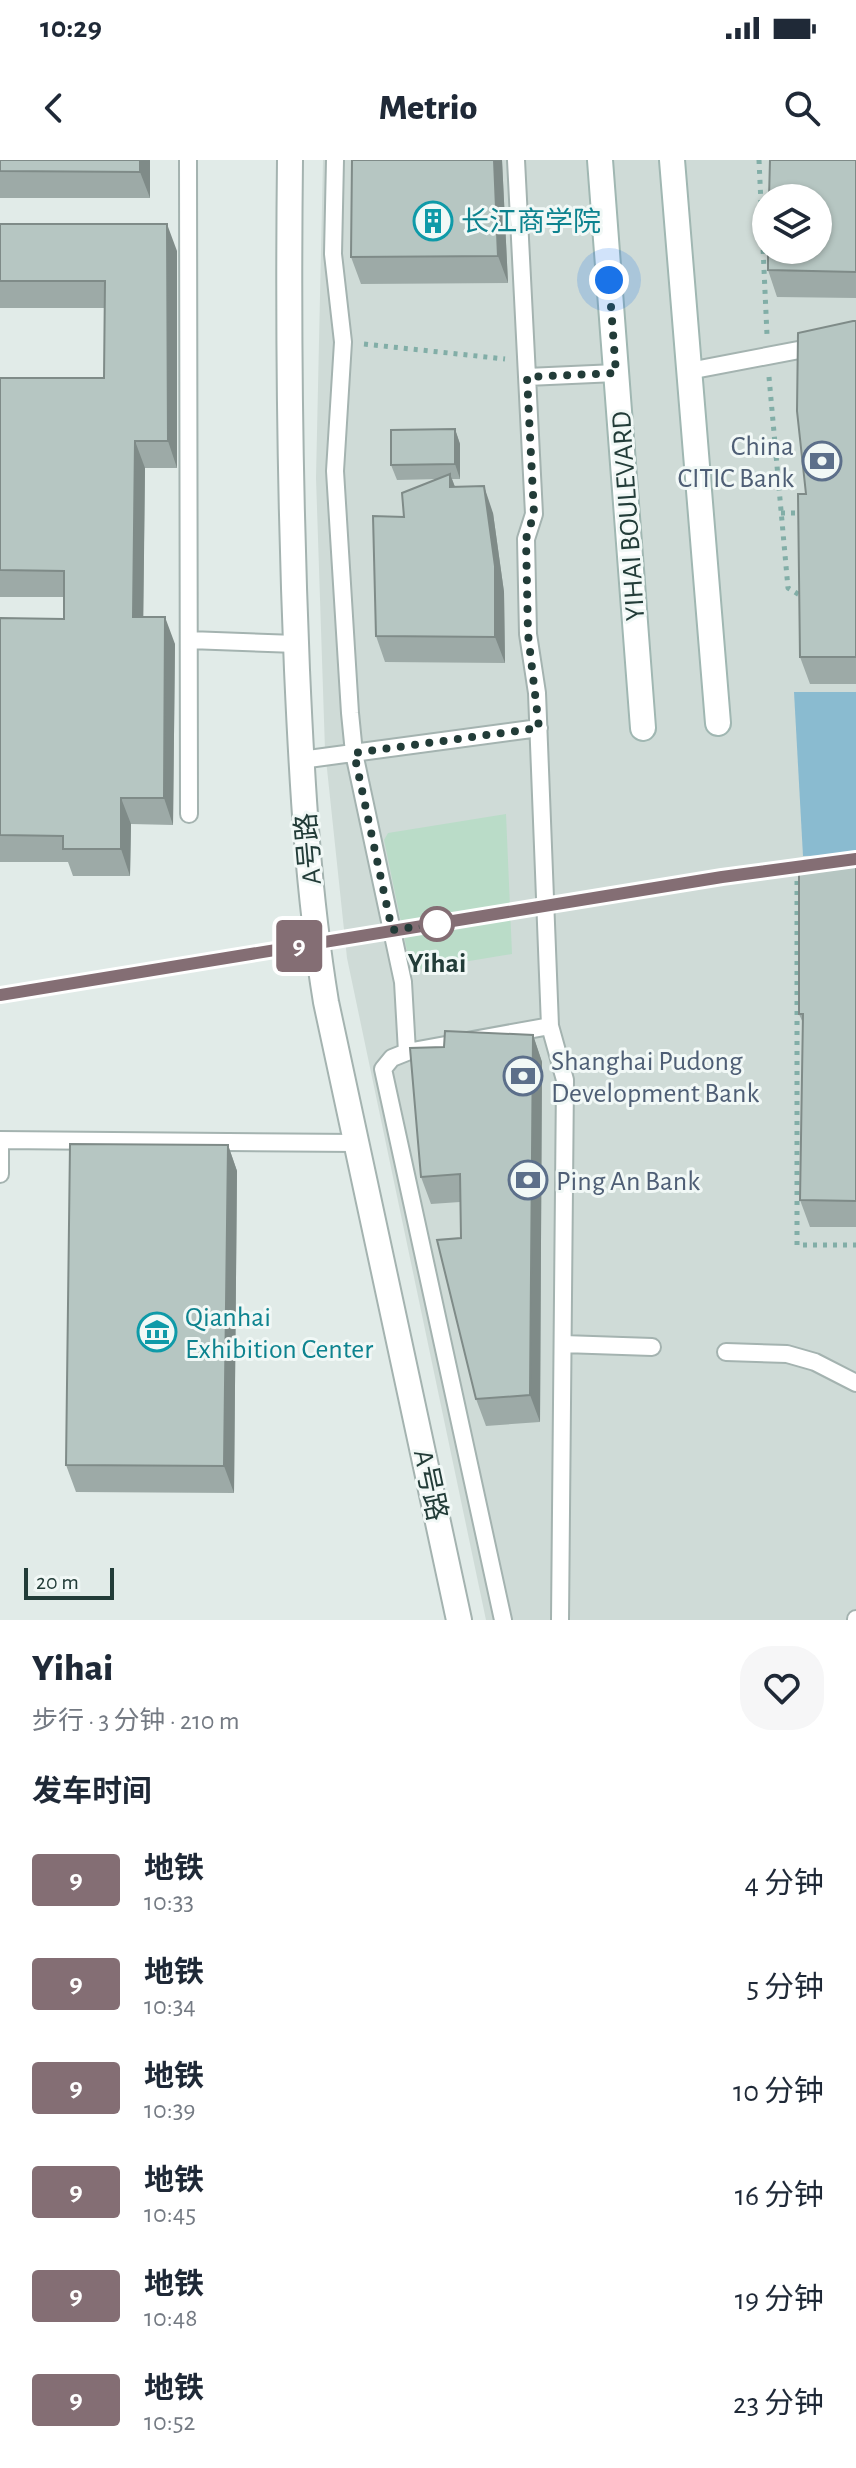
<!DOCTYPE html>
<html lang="zh">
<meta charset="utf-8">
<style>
:root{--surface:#fff;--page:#f6f6f7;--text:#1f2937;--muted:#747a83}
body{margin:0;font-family:"Alegreya Sans","Noto Sans SC",sans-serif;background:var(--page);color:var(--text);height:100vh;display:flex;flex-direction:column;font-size:30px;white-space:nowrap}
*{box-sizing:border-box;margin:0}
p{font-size:26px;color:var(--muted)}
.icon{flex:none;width:44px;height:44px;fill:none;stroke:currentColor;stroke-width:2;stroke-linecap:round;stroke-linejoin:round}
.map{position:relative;height:1460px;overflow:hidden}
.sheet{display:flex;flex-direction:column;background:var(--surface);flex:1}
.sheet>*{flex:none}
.badge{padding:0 16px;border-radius:6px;font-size:28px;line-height:52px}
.controls{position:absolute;left:752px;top:24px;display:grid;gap:16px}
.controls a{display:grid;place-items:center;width:80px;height:80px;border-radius:50%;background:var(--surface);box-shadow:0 2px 6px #0004;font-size:40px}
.scale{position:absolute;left:24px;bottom:20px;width:90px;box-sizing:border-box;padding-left:8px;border:4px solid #223c38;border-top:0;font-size:22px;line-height:28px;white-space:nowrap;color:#223c38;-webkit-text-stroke:6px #f1f8f6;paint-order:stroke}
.you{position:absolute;width:40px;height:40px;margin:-20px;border:6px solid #fff;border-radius:50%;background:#1a73e8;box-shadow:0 0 0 12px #1a73e833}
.map>.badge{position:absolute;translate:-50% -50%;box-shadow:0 0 0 4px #fff}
h2{padding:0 32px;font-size:30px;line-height:72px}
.round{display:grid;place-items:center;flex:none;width:84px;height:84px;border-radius:32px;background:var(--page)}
.headline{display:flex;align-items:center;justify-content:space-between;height:136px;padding:0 32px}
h1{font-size:38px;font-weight:800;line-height:60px}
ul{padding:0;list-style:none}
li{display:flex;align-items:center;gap:24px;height:104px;padding:0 32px}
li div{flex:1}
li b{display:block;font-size:30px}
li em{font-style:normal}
li .badge{min-width:88px;font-weight:700;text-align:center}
.status{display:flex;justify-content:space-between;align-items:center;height:56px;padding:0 40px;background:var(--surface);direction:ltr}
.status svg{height:22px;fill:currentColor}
header{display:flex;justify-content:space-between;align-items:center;height:104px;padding:0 32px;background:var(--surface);font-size:36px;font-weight:800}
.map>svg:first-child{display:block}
.built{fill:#cfdbd7;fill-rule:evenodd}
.grass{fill:#badcc8}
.water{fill:#8abbd0}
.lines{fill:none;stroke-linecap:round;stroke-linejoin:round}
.service-casing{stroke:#a4b3b0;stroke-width:20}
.minor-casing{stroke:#a4b3b0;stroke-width:28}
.secondary-casing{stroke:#a0b7b2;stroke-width:28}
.path{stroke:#82aea7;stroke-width:5;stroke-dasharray:4 6;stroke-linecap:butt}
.service{stroke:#fff;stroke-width:16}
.minor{stroke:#fff;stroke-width:24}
.secondary{stroke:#fff;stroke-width:24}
.wall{fill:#9daaa7}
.shaded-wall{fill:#7f8b88}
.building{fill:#b6c6c2;stroke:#7f8b88;stroke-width:2}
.line-casing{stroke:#fff;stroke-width:18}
.line{stroke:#846e74;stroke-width:12}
.walk{stroke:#223c38;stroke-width:8;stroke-dasharray:0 14.4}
.stop-dot{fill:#fff;stroke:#846e74;stroke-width:4}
.labels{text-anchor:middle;stroke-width:6;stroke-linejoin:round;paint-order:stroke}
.culture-label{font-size:28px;fill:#0d838f;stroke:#f1f8f6;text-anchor:start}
.service-label{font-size:28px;fill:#4e5e75;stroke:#f1f8f6;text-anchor:start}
.street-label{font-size:28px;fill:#223c38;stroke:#f1f8f6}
.stop-label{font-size:28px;font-weight:bold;fill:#223c38;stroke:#f1f8f6}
</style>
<div class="status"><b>10:29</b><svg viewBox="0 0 49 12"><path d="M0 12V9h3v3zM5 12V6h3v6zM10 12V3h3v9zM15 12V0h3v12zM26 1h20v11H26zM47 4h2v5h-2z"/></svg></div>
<header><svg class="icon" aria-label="back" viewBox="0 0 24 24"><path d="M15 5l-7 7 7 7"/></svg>Metrio<svg class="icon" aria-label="search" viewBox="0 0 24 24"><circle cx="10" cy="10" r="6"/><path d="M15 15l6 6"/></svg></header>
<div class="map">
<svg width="856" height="1460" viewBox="0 0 856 1460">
<rect width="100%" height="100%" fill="#e1ebe8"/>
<path class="built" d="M 323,0 L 856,0 L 856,1460 L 486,1460 L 347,798 L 325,590 L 316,318 ZM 766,38 L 818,38 L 818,90 L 766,90 Z"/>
<path class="grass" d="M 506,654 L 512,794 L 415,810 L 410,805 L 384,680 L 388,673 Z"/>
<path class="water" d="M 794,532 L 856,532 L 856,695 L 803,696 Z"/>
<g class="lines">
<g class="service-casing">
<path id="service" d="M 188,0 L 189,654
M 335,0 L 333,94 L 343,182 L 335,311 L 350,553 L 354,593 L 403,822 L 407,892
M 516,0 L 534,354 L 526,379 L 528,474 L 537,533 L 550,866 L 565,920 L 560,1460
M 689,211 L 856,179
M 527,217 L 616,213
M 189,480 L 296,484
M 301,600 L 539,568
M 0,1014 L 0,980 L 357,983
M 563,1184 L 652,1187
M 726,1192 L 787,1194 L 815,1202 L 856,1223
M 503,1460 L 383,909 L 392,898 L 407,892 L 550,866
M 856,1460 L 856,1459"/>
</g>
<g class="minor-casing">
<path id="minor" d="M 290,0 C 288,170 290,340 297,510 C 302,622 308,732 326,842 L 459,1460"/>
</g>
<g class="secondary-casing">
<path id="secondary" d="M 600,0 L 643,568
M 672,0 L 718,563"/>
</g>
<path class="path" d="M 759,0 L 767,175
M 364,184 L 505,199
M 769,217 L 788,428 L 803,437
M 781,353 L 803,353
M 803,717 L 797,717 L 797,1085 L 856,1085"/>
<use href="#service" class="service"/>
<use href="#minor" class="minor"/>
<use href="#secondary" class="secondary"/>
</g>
<path class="wall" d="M 0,0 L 150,0 L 150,38 L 0,38 Z
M 502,0 L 508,123 L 361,124 L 351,97 Z
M 856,0 L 856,138 L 777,137 L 768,110 Z
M 0,64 L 177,91 L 177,308 L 145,308 L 143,457 L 175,484 L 173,665 L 131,664 L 130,716 L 73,716 L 68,702 L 0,702 L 0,458 L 64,459 L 64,437 L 0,437 L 0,218 L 104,218 L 104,148 L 0,148 Z
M 856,161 L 856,524 L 810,524 L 800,497 L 806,334 Z
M 455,269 L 460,284 L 460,319 L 452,319 L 455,327 L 493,353 L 504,432 L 505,503 L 385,502 L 376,476 L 404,357 L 437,319 L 397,320 L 391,305 Z
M 856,698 L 856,1067 L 810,1067 L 800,1040 L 803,863 L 799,854 Z
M 533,875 L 542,902 L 540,1262 L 486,1266 L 476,1239 L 460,1042 L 431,1044 L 421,1017 L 444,887 Z
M 228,985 L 237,1011 L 234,1333 L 76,1332 L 66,1305 Z"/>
<path class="shaded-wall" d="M 140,0 L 150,0 L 150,38 L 140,12 Z
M 494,0 L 502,0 L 508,123 L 498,96 Z
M 167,64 L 177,91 L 177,308 L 168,281 Z
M 455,269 L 460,284 L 460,319 L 455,304 Z
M 135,281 L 145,308 L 143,484 L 133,457 Z
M 450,314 L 460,340 L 450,327 Z
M 484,326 L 493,353 L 504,432 L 505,503 L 495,477 Z
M 165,457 L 175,484 L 173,665 L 164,638 Z
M 121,638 L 131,664 L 130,716 L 121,689 Z
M 533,875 L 542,902 L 540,1262 L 530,1235 Z
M 228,985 L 237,1011 L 234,1333 L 224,1306 Z"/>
<path class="building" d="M 0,0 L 140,0 L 140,12 L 0,11 Z
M 352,0 L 494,0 L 498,96 L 351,97 Z
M 770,0 L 856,0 L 856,112 L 768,110 L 768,90 L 818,90 L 818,38 L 769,38 Z
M 0,64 L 167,64 L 168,281 L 135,281 L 133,457 L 165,457 L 164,638 L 121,638 L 121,689 L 63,689 L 63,676 L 0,675 L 0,458 L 64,459 L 64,411 L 0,410 L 0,218 L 104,218 L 105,121 L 0,121 Z
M 853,161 L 856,161 L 856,497 L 800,497 L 798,334 L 806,334 L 797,251 L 798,173 Z
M 455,269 L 455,304 L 391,305 L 391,270 Z
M 450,314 L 450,327 L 484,326 L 495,406 L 495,477 L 376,476 L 373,356 L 404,357 L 402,333 Z
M 856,698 L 856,1041 L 800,1040 L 803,854 L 799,854 L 799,702 Z
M 445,871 L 533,875 L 530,1235 L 476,1239 L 437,1080 L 461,1078 L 460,1014 L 421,1017 L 410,888 L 444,887 Z
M 70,984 L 228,985 L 224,1306 L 66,1305 Z"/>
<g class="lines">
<g class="line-casing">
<path id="line" d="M 0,835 L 722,717 L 856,699"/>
</g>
<use href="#line" class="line"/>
<path class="walk" d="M 437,764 L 392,770 L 354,593 L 539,568 L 528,474 L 526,379 L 534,354 L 527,217 L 616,213 L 609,120"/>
</g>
<defs>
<g id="building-ring" transform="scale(2)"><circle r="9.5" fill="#f1f8f6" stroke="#0f9aa8" stroke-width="1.5"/><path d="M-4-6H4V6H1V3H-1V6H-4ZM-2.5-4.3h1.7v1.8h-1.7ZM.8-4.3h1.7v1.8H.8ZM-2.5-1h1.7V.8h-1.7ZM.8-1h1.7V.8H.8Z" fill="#0f9aa8"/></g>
<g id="bank-ring" transform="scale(2)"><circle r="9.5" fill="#f1f8f6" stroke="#5c6f8a" stroke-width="1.5"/><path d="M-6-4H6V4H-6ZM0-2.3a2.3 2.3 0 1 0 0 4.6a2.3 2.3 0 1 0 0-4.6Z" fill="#5c6f8a"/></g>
<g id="museum-ring" transform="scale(2)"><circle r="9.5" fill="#f1f8f6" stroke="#0f9aa8" stroke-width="1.5"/><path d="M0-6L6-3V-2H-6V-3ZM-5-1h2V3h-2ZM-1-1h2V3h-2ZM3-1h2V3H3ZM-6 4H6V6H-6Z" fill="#0f9aa8"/></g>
</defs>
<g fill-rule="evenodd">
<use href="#building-ring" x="433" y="61"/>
<use href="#bank-ring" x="822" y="301"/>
<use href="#bank-ring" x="523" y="916"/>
<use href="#bank-ring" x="528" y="1020"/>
<use href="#museum-ring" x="157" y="1172"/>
</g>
<circle class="stop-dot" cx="437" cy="764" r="16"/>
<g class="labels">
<g class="culture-label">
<text x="461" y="71">长江商学院</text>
<text x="185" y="1166">Qianhai<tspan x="185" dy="32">Exhibition Center</tspan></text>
</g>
<g class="service-label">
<text x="794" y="295" text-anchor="end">China<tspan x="794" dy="32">CITIC Bank</tspan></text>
<text x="551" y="910">Shanghai Pudong<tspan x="551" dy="32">Development Bank</tspan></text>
<text x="556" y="1030">Ping An Bank</text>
</g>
<g class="street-label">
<text transform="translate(627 356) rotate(-94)" y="10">YIHAI BOULEVARD</text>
<text transform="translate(308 689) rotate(-95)" y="10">A号路</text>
<text transform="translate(431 1325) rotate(78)" y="10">A号路</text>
</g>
<g class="stop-label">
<text x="437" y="812">Yihai</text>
</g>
</g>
</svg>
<div class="controls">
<a><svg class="icon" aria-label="layers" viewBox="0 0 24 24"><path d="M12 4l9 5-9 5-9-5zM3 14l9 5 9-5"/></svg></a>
</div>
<div class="scale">20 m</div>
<div class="you" style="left:609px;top:120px"></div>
<b class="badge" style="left:299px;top:786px;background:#846e74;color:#fff">9</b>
</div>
<section class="sheet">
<div class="headline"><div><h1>Yihai</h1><p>步行 · 3 分钟 · 210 m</p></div><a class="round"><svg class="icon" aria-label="heart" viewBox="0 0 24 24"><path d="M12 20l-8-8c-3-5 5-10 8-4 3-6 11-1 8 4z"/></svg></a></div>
<h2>发车时间</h2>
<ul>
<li><span class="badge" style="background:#846e74;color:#fff">9</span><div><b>地铁</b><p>10:33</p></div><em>4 分钟</em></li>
<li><span class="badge" style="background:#846e74;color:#fff">9</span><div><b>地铁</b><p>10:34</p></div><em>5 分钟</em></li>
<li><span class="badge" style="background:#846e74;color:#fff">9</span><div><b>地铁</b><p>10:39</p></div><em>10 分钟</em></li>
<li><span class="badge" style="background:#846e74;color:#fff">9</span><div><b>地铁</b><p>10:45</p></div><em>16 分钟</em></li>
<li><span class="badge" style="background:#846e74;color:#fff">9</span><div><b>地铁</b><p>10:48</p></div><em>19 分钟</em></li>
<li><span class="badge" style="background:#846e74;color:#fff">9</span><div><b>地铁</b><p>10:52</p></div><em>23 分钟</em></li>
</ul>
</section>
